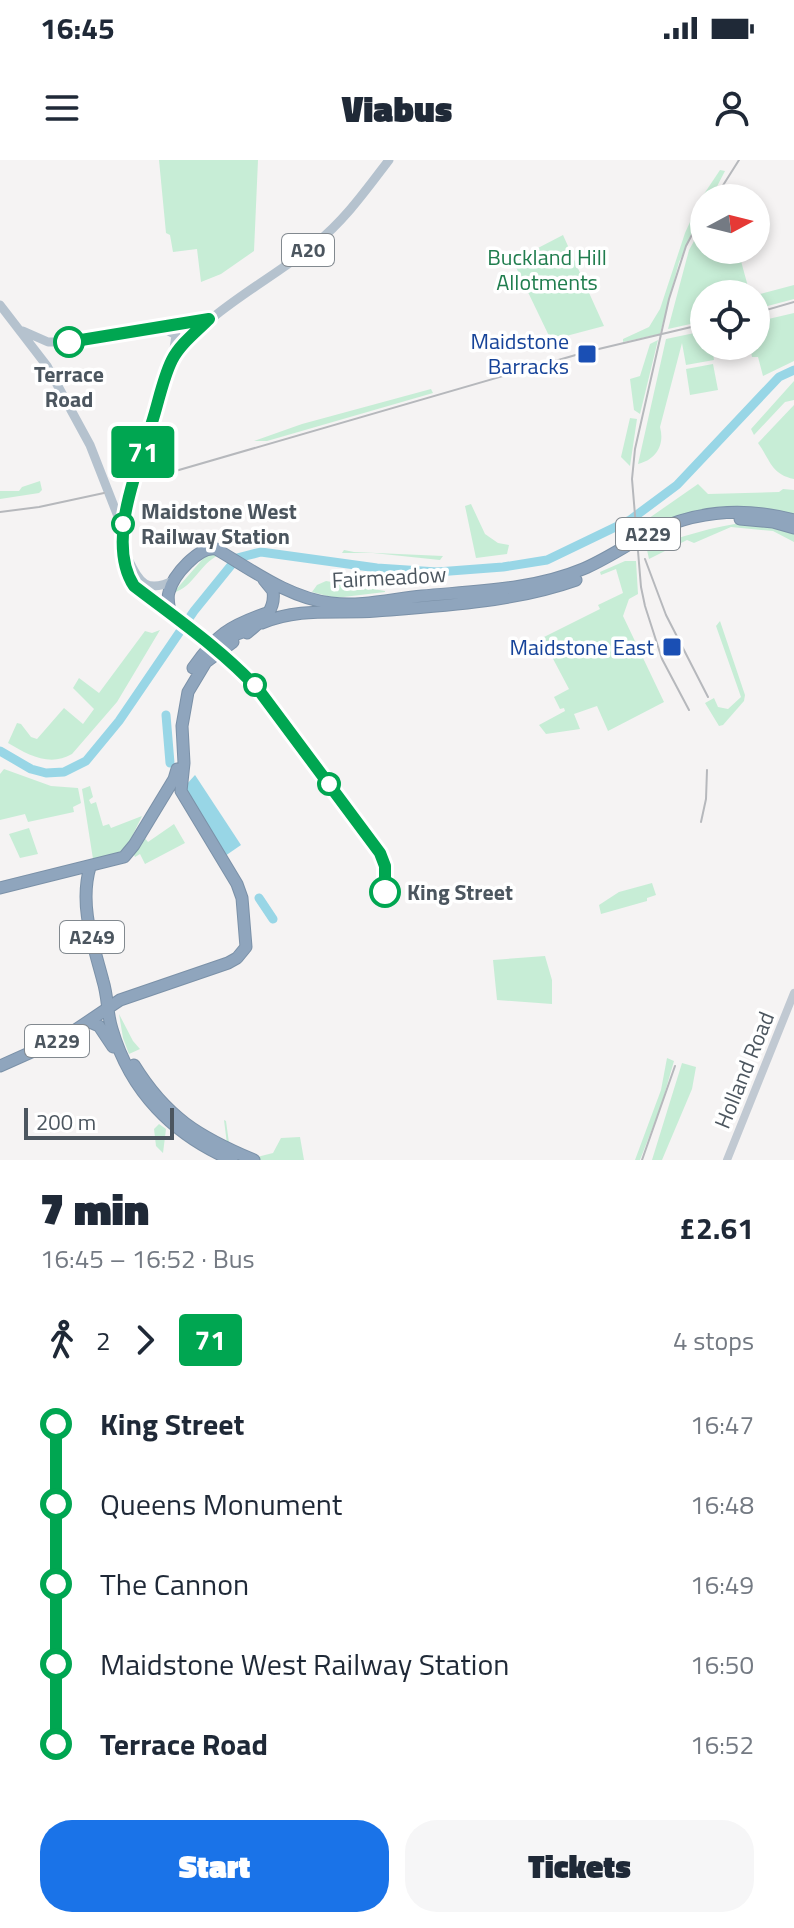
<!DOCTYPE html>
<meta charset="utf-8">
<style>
:root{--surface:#fff;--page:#f6f6f7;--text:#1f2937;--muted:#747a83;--accent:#1a73e8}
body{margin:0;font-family:"Titillium Web",sans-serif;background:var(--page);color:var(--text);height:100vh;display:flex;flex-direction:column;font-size:30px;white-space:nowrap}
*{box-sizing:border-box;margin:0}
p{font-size:26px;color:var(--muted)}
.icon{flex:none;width:44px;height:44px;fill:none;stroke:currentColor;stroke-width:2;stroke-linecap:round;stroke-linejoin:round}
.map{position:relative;height:1000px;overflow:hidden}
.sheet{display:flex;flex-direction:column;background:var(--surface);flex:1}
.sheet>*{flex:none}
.badge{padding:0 16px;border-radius:6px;font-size:28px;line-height:52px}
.needle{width:52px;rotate:83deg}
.fabs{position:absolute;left:690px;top:24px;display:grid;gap:16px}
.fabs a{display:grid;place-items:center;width:80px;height:80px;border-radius:50%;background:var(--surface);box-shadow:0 4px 12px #0003;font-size:40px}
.scale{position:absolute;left:24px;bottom:20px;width:150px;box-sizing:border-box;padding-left:8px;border:4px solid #4c565f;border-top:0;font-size:22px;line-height:28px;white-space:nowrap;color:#4c565f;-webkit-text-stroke:6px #fff;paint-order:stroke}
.map>.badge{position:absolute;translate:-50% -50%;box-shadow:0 0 0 4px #fff}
.legs{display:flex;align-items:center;gap:12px;height:88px;padding:0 40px;font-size:26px}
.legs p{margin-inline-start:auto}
.overview{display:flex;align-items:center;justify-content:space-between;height:136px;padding:0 40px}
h1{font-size:44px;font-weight:800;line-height:60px}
.action{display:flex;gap:16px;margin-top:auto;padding:16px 40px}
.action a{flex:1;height:92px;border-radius:32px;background:var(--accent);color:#fff;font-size:32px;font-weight:800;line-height:92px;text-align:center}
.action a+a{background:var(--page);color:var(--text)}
ul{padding:0 40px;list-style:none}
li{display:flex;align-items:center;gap:28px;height:80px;font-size:30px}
li i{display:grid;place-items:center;width:12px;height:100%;margin:0 10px;background:currentColor}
li i::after{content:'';width:20px;height:20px;margin:-10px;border:6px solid;border-radius:50%;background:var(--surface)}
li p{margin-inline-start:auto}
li:first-child i{background:linear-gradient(#0000 50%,currentColor 0)}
li:last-child i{background:linear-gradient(currentColor 50%,#0000 0)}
.status{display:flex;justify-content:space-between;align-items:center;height:56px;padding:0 40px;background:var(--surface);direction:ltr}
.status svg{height:22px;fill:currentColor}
header{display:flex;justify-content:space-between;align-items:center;height:104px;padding:0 40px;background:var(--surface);font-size:36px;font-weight:800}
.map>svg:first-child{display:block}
.green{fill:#c7edd6}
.water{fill:#98d6e6}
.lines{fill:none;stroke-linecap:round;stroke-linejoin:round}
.river{stroke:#98d6e6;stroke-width:9}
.highway-casing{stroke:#7b91a8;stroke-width:13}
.secondary{stroke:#c1c9d2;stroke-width:8}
.primary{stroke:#b5c2ce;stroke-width:9}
.highway{stroke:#8fa5bd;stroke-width:11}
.rail{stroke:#b6b8bc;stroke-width:2}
.line-1-casing{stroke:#fff;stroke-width:18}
.line-1{stroke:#00a651;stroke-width:12}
.stop-1-dot{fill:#fff;stroke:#00a651;stroke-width:4}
.transit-dot{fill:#1a4fb4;stroke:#fff;stroke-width:3}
.labels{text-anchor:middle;stroke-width:7;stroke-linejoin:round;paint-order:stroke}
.shield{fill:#fff;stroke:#82898f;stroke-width:2}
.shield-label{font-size:20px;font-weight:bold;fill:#4c565f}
.park-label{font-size:22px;fill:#207d4e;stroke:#fff}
.transit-label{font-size:22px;fill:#164399;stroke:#fff;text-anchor:end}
.stop-label{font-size:22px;font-weight:bold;fill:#4c565f;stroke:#fff;text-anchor:start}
.street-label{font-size:22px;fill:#4c565f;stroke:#fff}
</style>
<div class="status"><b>16:45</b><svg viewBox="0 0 49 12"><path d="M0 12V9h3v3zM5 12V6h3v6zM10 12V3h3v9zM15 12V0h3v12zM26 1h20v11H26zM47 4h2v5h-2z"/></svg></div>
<header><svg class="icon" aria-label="menu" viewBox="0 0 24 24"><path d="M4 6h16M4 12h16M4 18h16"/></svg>Viabus<svg class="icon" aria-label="person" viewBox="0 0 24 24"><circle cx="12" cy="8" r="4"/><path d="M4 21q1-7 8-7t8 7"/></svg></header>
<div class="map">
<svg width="794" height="1000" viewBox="0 0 794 1000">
<rect width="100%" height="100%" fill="#f5f3f3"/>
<path class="green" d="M 159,0 L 258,0 L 254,91 L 221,114 L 201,122 L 197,89 L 173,92 L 170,75 L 166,73 Z
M 720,10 L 725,11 L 711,38 L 704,38 L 704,50 L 679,102 L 660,174 L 623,182 L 623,179 L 649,167 L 660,149 L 685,73 L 700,40 Z
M 704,63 L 704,90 L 738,90 L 750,134 L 704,134 L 704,161 L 668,169 L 689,90 Z
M 563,75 L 604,166 L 551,180 L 513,101 Z
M 794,125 L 794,139 L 756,149 L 756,135 Z
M 794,153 L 794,201 L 763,216 L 758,197 L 752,197 L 750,186 L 756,186 L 756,162 Z
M 704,171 L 704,186 L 712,186 L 714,200 L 686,205 L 682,183 L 660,267 C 665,285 656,300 638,304 L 666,179 Z
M 658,180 L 640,254 L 634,250 L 630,219 L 640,216 L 650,184 Z
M 713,204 L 718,230 L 690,235 L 686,209 Z
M 794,221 L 794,240 L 785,242 L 754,275 L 751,269 Z
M 431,229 L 433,233 L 267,281 L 254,281 L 302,264 Z
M 794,245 L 794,319 C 771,314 771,301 758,283 Z
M 630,258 L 637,259 L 630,306 L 621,297 Z
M 40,321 L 42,330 L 39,333 L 0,339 L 0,331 L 19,331 L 22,327 Z
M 698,324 L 708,334 L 779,332 L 783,329 L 794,330 L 794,356 C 732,338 702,347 645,372 L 642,363 Z
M 471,344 L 485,374 L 498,383 L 509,385 L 507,394 L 476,398 L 465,346 Z
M 748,362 L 794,371 L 794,382 L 773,371 L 731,367 L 694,383 L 687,380 L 649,399 L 647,390 C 680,376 712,367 748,362 Z
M 344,390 L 354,392 L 443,396 L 440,400 L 373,393 L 342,393 Z
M 208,393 L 219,395 C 199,404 195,426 173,433 Z
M 625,401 L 636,401 L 638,434 L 629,439 L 623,456 L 664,542 L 608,571 L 597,546 L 574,554 L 580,569 L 546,574 L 539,565 L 565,551 L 564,548 L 560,549 L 554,537 L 569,529 L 542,478 L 600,449 L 598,445 L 623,433 L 616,409 L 601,415 L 600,412 Z
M 326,421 L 385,431 L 385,432 L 335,438 L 312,432 L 317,425 Z
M 720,461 L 745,535 L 744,541 L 723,565 L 719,566 L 705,543 L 714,538 L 718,547 L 728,549 L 741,537 L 716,466 Z
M 160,470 L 117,542 L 72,594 C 50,607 28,595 8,583 L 17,563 L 21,564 L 31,577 L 37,579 L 64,548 L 83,564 L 94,549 L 73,528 L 79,518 L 99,533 L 145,471 L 152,473 Z
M 4,609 L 51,626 L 78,628 L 81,643 L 73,647 L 74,652 L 28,662 L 25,654 L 0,660 L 0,614 Z
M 90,626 L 93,637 L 89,640 L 91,644 L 96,642 L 103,666 L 109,664 L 111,668 L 142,656 L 124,693 L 93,699 L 82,629 Z
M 174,664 L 185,683 L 145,704 L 140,694 L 135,697 L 131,689 L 143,676 L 148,682 Z
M 29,668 L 38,694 L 20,698 L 9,674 Z
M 652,723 L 656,735 L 647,738 L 647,741 L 601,754 L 599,745 L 619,732 Z
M 545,796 L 552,820 L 552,844 L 497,840 L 493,800 Z
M 119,854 L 133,881 L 140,889 L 129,894 L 123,878 Z
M 667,898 L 674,901 L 661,946 L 640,1000 L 635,1000 L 661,930 Z
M 682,903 L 696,907 L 692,929 L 662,1000 L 652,1000 Z
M 224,960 L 226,961 L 229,983 L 257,997 L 273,993 L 281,978 L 300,977 L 304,1000 L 258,1000 L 227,984 Z
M 159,964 L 166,969 L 163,993 L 156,986 L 154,969 Z"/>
<path class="water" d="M 195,615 L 241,685 L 225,696 L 185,633 L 186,625 Z"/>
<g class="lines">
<path class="river" d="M 166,555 L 170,603
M 0,591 L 31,609 L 46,613 L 64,612 L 86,601 L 119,561 L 194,451 L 237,398 L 261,392 L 377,408 L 437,412 L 503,407 L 547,400 L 630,360 L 677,325 L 779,217 L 794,210
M 259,738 L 273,759"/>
<g class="highway-casing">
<path id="highway" d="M 740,359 L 773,362 L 794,368
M 262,463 C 300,447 336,454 376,451 C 442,446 514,442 576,420
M 253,468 L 211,484 L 170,452 C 169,446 167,438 169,432 C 173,415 199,386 216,389 C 252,410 289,438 331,443 C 360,447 392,439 422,436 C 475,431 533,430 583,409 C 607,399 629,383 652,372 C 698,350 745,347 794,360
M 247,473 C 261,461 276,452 273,431 L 264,420
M 193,508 C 216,475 229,466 267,453
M 90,707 C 79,745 93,783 103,821 C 108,837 107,854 112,869 C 130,931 173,975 232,1000
M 0,728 L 124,697 L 134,685 L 174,619 L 177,609
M 90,862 L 99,866 L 113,887
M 134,905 C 166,957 199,977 254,1000
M 0,906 L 65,877 L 120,840 L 228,803 L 237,798 L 246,787 L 242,738 L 237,724 L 181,631 L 184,603 L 182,566 L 188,532 L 206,502 L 233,482"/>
</g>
<path class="secondary" d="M 727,1000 L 794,833"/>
<path class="primary" d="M 0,145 L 47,206 L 90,285 L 119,359 L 129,420 L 134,426 L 170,452
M 163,168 L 176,175 L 173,196
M 23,171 L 48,182 L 69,182 L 208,159
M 122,377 L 128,339 L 172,200 C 209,149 267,123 315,84 C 345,60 366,30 389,0
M 128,399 C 140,423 146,434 175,420"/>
<use href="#highway" class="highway"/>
<path class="rail" d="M 715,38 L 739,0
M 756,153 L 794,142
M 141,321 L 586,192 L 704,164
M 0,352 L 39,347 L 104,333
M 645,399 L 666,455 L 708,537
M 689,550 L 662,499 L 645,446 L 641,427 L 632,319 L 635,289 L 669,139 L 686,86 L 704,52
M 701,662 L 706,639 L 707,610
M 642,1000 L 675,906"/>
</g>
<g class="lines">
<g class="line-1-casing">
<path id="line-1" d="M 69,182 L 209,159 C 196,172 180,184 172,200 C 163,218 159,240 153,259 C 139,305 105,382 134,426 C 177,459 221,489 258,529 L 380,693 L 385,706 L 385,732"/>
</g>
<use href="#line-1" class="line-1"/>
</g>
<g class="stop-1-dot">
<circle cx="69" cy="182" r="14"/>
<circle cx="123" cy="364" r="10"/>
<circle cx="255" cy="525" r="10"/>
<circle cx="329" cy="624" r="10"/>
<circle cx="385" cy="732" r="14"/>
</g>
<g class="transit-dot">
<rect x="577" y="184" width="20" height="20" rx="4"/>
<rect x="662" y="477" width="20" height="20" rx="4"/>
</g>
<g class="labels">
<g class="shield">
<rect x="282" y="74" width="52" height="32" rx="6"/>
<rect x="616" y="358" width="64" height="32" rx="6"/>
<rect x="60" y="761" width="64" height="32" rx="6"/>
<rect x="25" y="865" width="64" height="32" rx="6"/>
</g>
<g class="shield-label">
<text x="308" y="97">A20</text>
<text x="648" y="381">A229</text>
<text x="92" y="784">A249</text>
<text x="57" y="888">A229</text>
</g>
<g class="park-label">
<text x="547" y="105">Buckland Hill<tspan x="547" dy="25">Allotments</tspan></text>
</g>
<g class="transit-label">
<text x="569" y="189">Maidstone<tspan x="569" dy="25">Barracks</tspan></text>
<text x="654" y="495">Maidstone East</text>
</g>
<g class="stop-label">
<text x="69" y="222" text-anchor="middle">Terrace<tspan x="69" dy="25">Road</tspan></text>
<text x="141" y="359">Maidstone West<tspan x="141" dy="25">Railway Station</tspan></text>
<text x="407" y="740">King Street</text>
</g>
<g class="street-label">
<text transform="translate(389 417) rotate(-3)" y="8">Fairmeadow</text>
<text transform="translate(744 910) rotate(-68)" y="8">Holland Road</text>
</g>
</g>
</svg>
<div class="fabs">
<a><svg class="needle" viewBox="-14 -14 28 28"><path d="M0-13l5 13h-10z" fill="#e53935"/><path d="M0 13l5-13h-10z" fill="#747a83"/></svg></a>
<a><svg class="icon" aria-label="locate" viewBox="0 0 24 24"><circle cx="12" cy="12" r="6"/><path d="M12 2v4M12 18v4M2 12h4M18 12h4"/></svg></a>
</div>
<div class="scale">200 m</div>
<b class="badge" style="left:143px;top:292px;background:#00a651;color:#fff">71</b>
</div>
<section class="sheet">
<div class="overview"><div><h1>7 min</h1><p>16:45 – 16:52 · Bus</p></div><b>£2.61</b></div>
<div class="legs"><svg class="icon" aria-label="walk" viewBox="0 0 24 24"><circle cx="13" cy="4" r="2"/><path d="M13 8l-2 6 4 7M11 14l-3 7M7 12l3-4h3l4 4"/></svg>2<svg class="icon" aria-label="forward" viewBox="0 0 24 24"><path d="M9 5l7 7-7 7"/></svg><b class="badge" style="background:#00a651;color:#fff">71</b><p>4 stops</p></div>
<ul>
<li><i style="color:#00a651"></i><b>King Street</b><p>16:47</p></li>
<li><i style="color:#00a651"></i><span>Queens Monument</span><p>16:48</p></li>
<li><i style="color:#00a651"></i><span>The Cannon</span><p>16:49</p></li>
<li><i style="color:#00a651"></i><span>Maidstone West Railway Station</span><p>16:50</p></li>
<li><i style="color:#00a651"></i><b>Terrace Road</b><p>16:52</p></li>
</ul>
<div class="action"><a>Start</a><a>Tickets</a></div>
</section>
